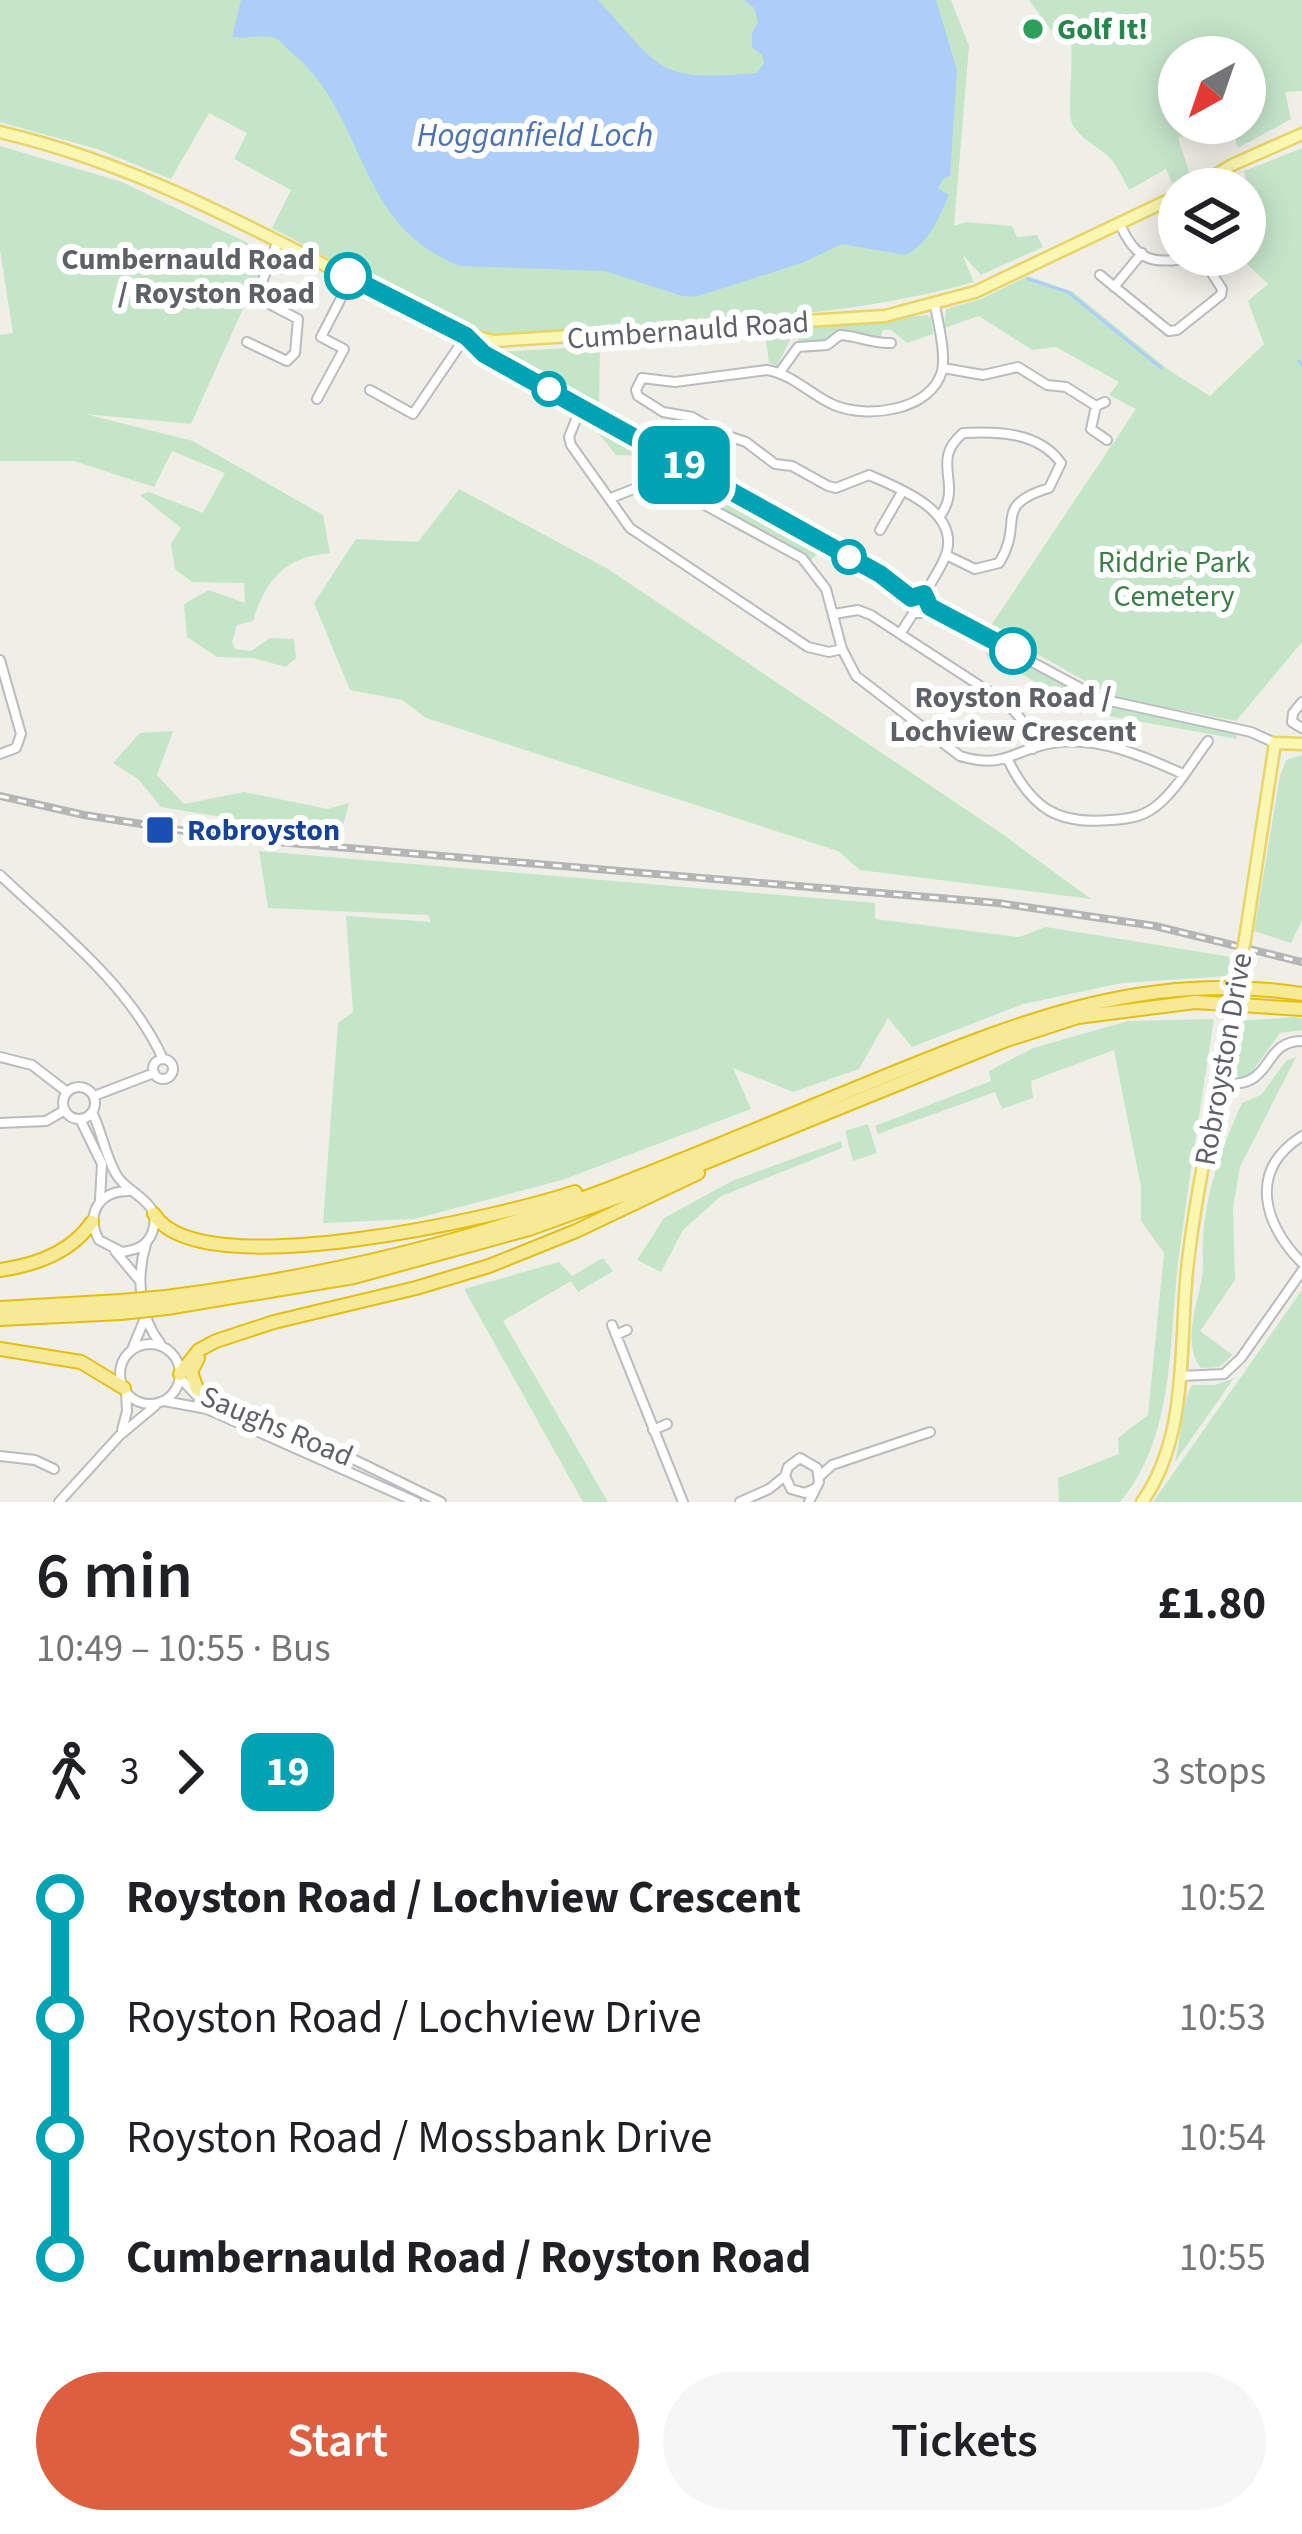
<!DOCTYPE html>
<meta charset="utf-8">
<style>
:root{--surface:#fff;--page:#f6f6f6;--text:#202124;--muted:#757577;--accent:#de5f3f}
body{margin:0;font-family:"Source Sans 3",sans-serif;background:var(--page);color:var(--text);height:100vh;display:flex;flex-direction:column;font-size:45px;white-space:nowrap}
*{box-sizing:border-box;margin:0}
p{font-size:39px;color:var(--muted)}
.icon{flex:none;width:66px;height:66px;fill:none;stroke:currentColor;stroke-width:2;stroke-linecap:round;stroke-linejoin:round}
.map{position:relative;height:1502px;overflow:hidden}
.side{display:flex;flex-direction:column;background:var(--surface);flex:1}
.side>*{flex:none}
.badge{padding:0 24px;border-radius:18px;font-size:42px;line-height:78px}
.needle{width:78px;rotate:220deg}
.fabs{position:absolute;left:1158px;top:36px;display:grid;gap:24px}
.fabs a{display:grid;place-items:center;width:108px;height:108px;border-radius:50%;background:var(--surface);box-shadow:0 6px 30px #0003;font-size:60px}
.map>.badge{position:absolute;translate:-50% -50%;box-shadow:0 0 0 6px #fff}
.legs{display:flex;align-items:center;gap:18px;height:132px;padding:0 36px;font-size:39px}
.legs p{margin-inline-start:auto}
.head{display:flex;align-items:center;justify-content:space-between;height:204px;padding:0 36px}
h1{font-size:66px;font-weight:600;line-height:90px}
.primary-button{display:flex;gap:24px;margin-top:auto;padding:24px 36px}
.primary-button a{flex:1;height:138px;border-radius:72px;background:var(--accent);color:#fff;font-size:48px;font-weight:600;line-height:138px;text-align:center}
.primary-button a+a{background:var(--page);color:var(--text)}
ul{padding:0 36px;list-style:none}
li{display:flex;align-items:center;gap:42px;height:120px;font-size:45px}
li i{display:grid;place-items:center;width:18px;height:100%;margin:0 15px;background:currentColor}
li i::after{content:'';width:30px;height:30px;margin:-15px;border:9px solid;border-radius:50%;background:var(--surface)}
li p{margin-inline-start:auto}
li:first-child i{background:linear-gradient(#0000 50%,currentColor 0)}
li:last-child i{background:linear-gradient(currentColor 50%,#0000 0)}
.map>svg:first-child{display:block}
.green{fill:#c5e5c9}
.water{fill:#adcef9}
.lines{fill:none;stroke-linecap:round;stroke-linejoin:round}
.stream{stroke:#adcef9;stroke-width:3}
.minor-casing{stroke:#b9bbbf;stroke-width:12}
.major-casing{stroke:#e8d467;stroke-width:15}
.highway-casing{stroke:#e6be10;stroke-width:16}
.minor{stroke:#fff;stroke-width:8}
.major{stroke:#faf7b2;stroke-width:10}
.highway{stroke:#f6ea97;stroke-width:12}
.rail-casing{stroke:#b5b5b6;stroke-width:8}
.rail{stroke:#fff;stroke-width:3;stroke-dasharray:9;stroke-linecap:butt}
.major-bridge-casing{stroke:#e8d467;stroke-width:15;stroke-linecap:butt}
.highway-bridge-casing{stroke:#e6be10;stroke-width:16;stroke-linecap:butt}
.major-bridge{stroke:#faf7b2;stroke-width:10}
.highway-bridge{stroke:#f6ea97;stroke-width:12}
.line-1-casing{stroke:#fff;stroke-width:27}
.line-1{stroke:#00a3b4;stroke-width:18}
.leisure-dot{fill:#2e9e5b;stroke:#fff;stroke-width:4.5}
.stop-1-dot{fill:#fff;stroke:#00a3b4;stroke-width:6}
.transit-dot{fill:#1a4fb4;stroke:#fff;stroke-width:4.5}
.labels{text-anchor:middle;stroke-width:12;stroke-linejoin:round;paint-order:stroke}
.leisure-label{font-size:30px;font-weight:bold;fill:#27864d;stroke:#fff;text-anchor:start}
.stop-label{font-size:30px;font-weight:bold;fill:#5e6166;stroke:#fff;text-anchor:end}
.street-label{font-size:30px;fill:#5e6166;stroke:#fff}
.park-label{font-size:30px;fill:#3b8047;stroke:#fff}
.transit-label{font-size:30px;font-weight:bold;fill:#164399;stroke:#fff;text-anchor:start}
.water-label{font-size:33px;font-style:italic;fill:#4d72b3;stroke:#fff}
</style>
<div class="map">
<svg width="1302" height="1502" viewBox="0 0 1302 1502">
<rect width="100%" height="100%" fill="#efefe7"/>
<path class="green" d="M 0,0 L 951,0 L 969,46 L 954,226 L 966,222 L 1012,226 L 1017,237 L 1037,235 L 1043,247 L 981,275 L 962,254 L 974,282 C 866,313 755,318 643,325 C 585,329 526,337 467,332 L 272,228 L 291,190 L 234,159 L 247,133 L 209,113 L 171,179 L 97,149 L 0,122 Z
M 1029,0 L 1302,0 L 1302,91 L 1285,92 L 1291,119 L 1238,148 L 1230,123 L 1245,123 L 1245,57 L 1179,57 L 1179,123 L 1205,123 L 1178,138 L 1190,175 L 1172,183 L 1166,169 L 1129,190 C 1123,179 1117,165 1108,156 C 1095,144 1070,134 1070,113 C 1069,89 1074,61 1070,35 L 1060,42 Z
M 0,146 L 122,182 L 264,251 L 256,280 L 191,424 L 85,414 L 193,441 L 323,515 L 330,553 C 285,557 266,579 253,621 L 237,625 L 232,642 L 235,649 L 251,651 L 270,638 L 294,639 L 296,658 L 286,667 L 253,658 L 217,657 L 187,637 L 184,604 L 209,590 L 245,603 L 244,583 L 192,582 L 175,569 L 171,544 L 181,528 L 140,495 L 149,492 L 203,513 L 225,473 L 172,451 L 154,487 L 74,461 L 0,461 L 0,335 L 13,333 L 0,250 Z
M 1302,148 L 1302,642 L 1236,721 L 1113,697 L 990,627 L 1136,409 L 1109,395 L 1119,382 L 1056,347 L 1032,350 L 979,316 L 944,328 L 946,309 L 981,299 L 1028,276 L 1073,292 L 1170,371 L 1210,396 L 1264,344 L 1248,301 L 1268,284 L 1247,264 L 1245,255 L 1251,202 L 1244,171 Z
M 927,315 L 931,318 L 933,334 L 907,343 L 891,330 L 883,330 L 880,340 L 875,342 L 854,333 L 838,332 L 821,343 L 799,342 L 794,330 Z
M 788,330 L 790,340 L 777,366 L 769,363 L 765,333 Z
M 600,346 L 599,409 L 499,352 Z
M 589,418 L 824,548 L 811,560 L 681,486 L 664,484 L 652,456 L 616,455 L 596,430 L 581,422 Z
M 459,489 L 608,569 L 998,831 L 1091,899 L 860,870 L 838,851 L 426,718 L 402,700 L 350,690 L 314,603 L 356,539 L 418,542 Z
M 945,619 L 1098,704 L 1236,734 L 1237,739 L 1081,711 L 1000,660 L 989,659 L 981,645 L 944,622 Z
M 173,731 L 157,775 L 184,804 L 244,792 L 328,809 L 349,803 L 340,836 L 161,807 L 138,779 L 113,763 L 140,733 Z
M 1302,755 L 1302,920 L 1291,943 L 1254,931 L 1280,776 L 1286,760 Z
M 259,851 L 875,903 L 875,919 L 1019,937 L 1046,927 L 1232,957 L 1229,976 L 1122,983 L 1023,1004 L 912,1047 L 888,1018 L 859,1069 L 793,1092 L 733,1068 L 751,1109 L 562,1180 L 414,1219 L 323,1223 L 338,1023 L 353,1012 L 346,916 L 431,922 L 428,915 L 268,908 Z
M 1295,1017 L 1302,1019 L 1302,1030 L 1280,1033 L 1249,1076 L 1239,1077 L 1230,1068 L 1240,1021 Z
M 1214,1019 C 1202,1098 1189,1177 1179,1256 C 1168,1338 1177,1435 1120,1502 L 1059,1502 L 1058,1478 L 1119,1454 L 1118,1438 L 1148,1415 L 1164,1253 L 1141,1221 L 1141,1187 L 1114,1050 L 1031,1081 L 1033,1098 L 1002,1109 L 995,1092 L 878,1134 L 875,1126 L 991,1081 L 989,1071 L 1033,1048 L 1128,1021 Z
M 1296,1057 L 1240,1167 L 1233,1208 L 1235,1280 L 1200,1331 L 1233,1355 L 1219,1367 L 1201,1368 C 1181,1343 1198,1304 1202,1277 C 1204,1265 1202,1251 1203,1239 C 1206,1190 1222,1147 1242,1103 L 1261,1095 L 1286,1061 Z
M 868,1124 L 877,1153 L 853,1161 L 845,1131 Z
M 841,1141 L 842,1148 L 721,1196 L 683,1230 L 661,1272 L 637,1260 L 664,1218 L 732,1181 Z
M 603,1258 L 613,1271 L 578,1292 L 571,1281 L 503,1321 L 608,1502 L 583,1502 L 464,1289 L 559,1262 L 572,1276 Z
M 1302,1290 L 1302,1502 L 1153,1502 Z
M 1234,1378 L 1175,1462 C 1181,1440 1182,1401 1192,1385 L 1215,1385 Z"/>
<path class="water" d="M 241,0 L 598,0 C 616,18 644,56 665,67 C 690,80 730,75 757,73 L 764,63 L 762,55 L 752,47 L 752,33 L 758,22 L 754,8 L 744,0 L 936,0 L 957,70 L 950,176 L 943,179 L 938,188 L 949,195 C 939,218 928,245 905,255 L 842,244 L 802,263 L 695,297 L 682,296 L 605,271 L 460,266 C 353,224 369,116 291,52 C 286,48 283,42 277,39 C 265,33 244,40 232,37 Z"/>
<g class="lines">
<path class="stream" d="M 1028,279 L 1068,292 L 1161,368
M 1299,361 L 1302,365"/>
<g class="minor-casing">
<path id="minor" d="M 1100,275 L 1169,331 L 1177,330 L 1221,295 L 1222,289 L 1202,258 C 1164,259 1141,273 1120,224
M 1114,287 L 1142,253
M 247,342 L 287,361 L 295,353 L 298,319 L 256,297 L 278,241
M 943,368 L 983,375 L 1018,367 L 1047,385 L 1066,387 L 1096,406 L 1105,402
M 780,372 L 798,347 L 827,345 L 840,335 C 859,336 872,344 891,343
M 370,390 L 413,414 L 466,336 L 484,354 L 880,574 L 911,598
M 317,399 L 344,349 L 321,337 L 351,279
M 1096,406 L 1091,429 L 1107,440
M 581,407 L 569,437 L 571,445 L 630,528 L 808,647 L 829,652 L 842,649
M 611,498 L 636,488 L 679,491 L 802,558 L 826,589 L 842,649 L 856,676 L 960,756 C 1006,770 1013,749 1053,743 C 1098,736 1143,756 1183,774
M 940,516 C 964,484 929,462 963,433 C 997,431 1039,432 1061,463 L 1049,488 C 991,506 1025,522 999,563 L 975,569 L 946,555
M 880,530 L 902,492
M 924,594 C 932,581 943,566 947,551 C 957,510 899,488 869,475 L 836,488 L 828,486 L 792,466 L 775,464 L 746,442 L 722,434 L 692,417 L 663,412 L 638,396 L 636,390 L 642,378 L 675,382 L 767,370 C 792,374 811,395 834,405 C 867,419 931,411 942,371 C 946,353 938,323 935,305
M 911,598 L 909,605 L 915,613 L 922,613 L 930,607
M 930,607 L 1101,699 L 1251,732 L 1275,743
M 834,614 L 858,610 L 871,615 L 1008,704 L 1020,718 L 1033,749
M 900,634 L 914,612
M 0,660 L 21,734 L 16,748 L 0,754
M 1302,702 L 1293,713 L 1292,722 L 1302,728
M 1008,760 C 1032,809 1058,825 1111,820 C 1128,819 1142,817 1155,807 C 1176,791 1192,762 1208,741
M 0,875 C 58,930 129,984 163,1059
M 0,1057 L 32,1065 L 67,1092
M153 1069a10 10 0 1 1 20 0a10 10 0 1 1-20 0Z
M 1219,1083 C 1277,1091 1259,1041 1302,1041
M63 1103a16 16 0 1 1 32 0a16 16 0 1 1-32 0Z
M 94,1096 L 154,1073
M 92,1112 C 102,1132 105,1155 116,1174 C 127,1195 165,1201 152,1233 C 147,1246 136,1250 122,1252 L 99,1240 C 85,1214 99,1191 129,1191
M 80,1119 L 102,1164 L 100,1199
M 0,1123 L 46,1121 L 65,1110
M 1302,1136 C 1247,1171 1264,1224 1302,1263
M 146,1244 C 136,1276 139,1316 160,1343
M 115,1251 L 139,1280
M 612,1325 L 683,1502
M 616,1335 L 627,1330
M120 1374a30 30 0 1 1 60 0a30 30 0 1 1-60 0Z
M 133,1347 L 145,1318
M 1181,1376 L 1224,1374 L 1241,1358 L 1302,1271
M 181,1379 L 196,1395 L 212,1403
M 164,1401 L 207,1409 L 416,1502
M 238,1411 L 316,1441 L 441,1502
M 122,1430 L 127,1411 L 126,1392
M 653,1430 L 667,1424
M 0,1456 L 35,1460 L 54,1469
M 820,1476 L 832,1465 L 930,1432
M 59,1502 L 119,1436 L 155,1406
M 740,1502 L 769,1489 L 784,1477
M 809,1502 L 819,1482 L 817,1468 L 800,1458 L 788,1467 L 785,1476 L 791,1489 L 805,1493 L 814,1489"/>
</g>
<g class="major-casing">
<path id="major" d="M 0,132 C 164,170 306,259 456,332 L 494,341 L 885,316 L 975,292 L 1179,195
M 1193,189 L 1232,165 L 1302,134
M 1245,939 L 1275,743 L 1302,744
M 1142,1502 C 1189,1436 1179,1346 1187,1270 C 1196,1187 1216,1106 1229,1024"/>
</g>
<g class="highway-casing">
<path id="highway" d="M 154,1214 C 198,1288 504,1216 575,1192
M 0,1270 C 36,1265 71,1253 92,1222
M 166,1297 C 314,1278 460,1245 600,1192 C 697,1155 792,1114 888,1075 C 1026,1019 1149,970 1302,994
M 0,1308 L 120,1301
M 167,1308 L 354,1277 L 529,1229 L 640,1189 L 1004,1041 L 1078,1017 L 1195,1002 L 1302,1009
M 0,1319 L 121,1313
M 0,1349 L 81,1362 L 124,1388
M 198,1358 L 191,1372 L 197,1389 L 242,1413
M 180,1374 L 199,1350 L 216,1341 L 274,1322 L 416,1288 L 489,1266 L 576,1231 L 698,1173"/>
</g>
<use href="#minor" class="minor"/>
<use href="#major" class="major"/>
<use href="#highway" class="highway"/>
<g class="rail-casing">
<path id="rail" d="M 0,796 L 84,815 L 230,838 L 998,903 L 1155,926 L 1302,962"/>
</g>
<use href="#rail" class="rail"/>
<g class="major-bridge-casing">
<path id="major-bridge" d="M 1229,1024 L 1245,939"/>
</g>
<g class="highway-bridge-casing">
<path id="highway-bridge" d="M 120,1301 L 166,1297
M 121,1313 L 167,1308"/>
</g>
<use href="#major-bridge" class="major-bridge"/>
<use href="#highway-bridge" class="highway-bridge"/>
</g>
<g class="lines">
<g class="line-1-casing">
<path id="line-1" d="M 348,276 L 466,336 L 484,354 L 880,574 L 911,598 L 924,594 L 930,607 L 1013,651"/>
</g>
<use href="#line-1" class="line-1"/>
</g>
<circle class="leisure-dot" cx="1033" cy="29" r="12"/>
<g class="stop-1-dot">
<circle cx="348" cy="276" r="21"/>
<circle cx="549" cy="389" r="15"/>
<circle cx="849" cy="557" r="15"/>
<circle cx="1013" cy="651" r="21"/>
</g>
<rect class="transit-dot" x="145" y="815" width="30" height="30" rx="6"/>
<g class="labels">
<g class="leisure-label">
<text x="1057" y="39">Golf It!</text>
</g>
<g class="stop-label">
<text x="315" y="269">Cumbernauld Road<tspan x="315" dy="34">/ Royston Road</tspan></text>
<text x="1013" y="707" text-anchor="middle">Royston Road /<tspan x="1013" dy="34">Lochview Crescent</tspan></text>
</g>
<g class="street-label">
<text transform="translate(688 330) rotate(-4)" y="10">Cumbernauld Road</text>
<text transform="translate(1223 1059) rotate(-80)" y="10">Robroyston Drive</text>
<text transform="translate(277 1426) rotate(23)" y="10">Saughs Road</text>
</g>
<g class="park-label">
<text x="1174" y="572">Riddrie Park<tspan x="1174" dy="34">Cemetery</tspan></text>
</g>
<g class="transit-label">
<text x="187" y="840">Robroyston</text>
</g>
<g class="water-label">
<text x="535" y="146">Hogganfield Loch</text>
</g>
</g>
</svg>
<div class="fabs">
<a><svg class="needle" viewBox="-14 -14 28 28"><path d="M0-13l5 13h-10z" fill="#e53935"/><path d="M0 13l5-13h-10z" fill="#757577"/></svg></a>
<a><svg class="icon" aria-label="layers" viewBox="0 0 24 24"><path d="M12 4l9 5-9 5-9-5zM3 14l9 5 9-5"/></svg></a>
</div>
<b class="badge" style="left:684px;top:465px;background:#00a3b4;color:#fff">19</b>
</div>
<section class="side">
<div class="head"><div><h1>6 min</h1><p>10:49 – 10:55 · Bus</p></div><b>£1.80</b></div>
<div class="legs"><svg class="icon" aria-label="walk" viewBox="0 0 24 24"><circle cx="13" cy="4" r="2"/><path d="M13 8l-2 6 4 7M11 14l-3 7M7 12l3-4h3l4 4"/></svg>3<svg class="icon" aria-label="forward" viewBox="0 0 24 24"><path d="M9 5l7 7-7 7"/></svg><b class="badge" style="background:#00a3b4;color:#fff">19</b><p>3 stops</p></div>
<ul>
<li><i style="color:#00a3b4"></i><b>Royston Road / Lochview Crescent</b><p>10:52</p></li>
<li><i style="color:#00a3b4"></i><span>Royston Road / Lochview Drive</span><p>10:53</p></li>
<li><i style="color:#00a3b4"></i><span>Royston Road / Mossbank Drive</span><p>10:54</p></li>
<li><i style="color:#00a3b4"></i><b>Cumbernauld Road / Royston Road</b><p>10:55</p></li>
</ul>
<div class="primary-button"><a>Start</a><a>Tickets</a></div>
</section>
